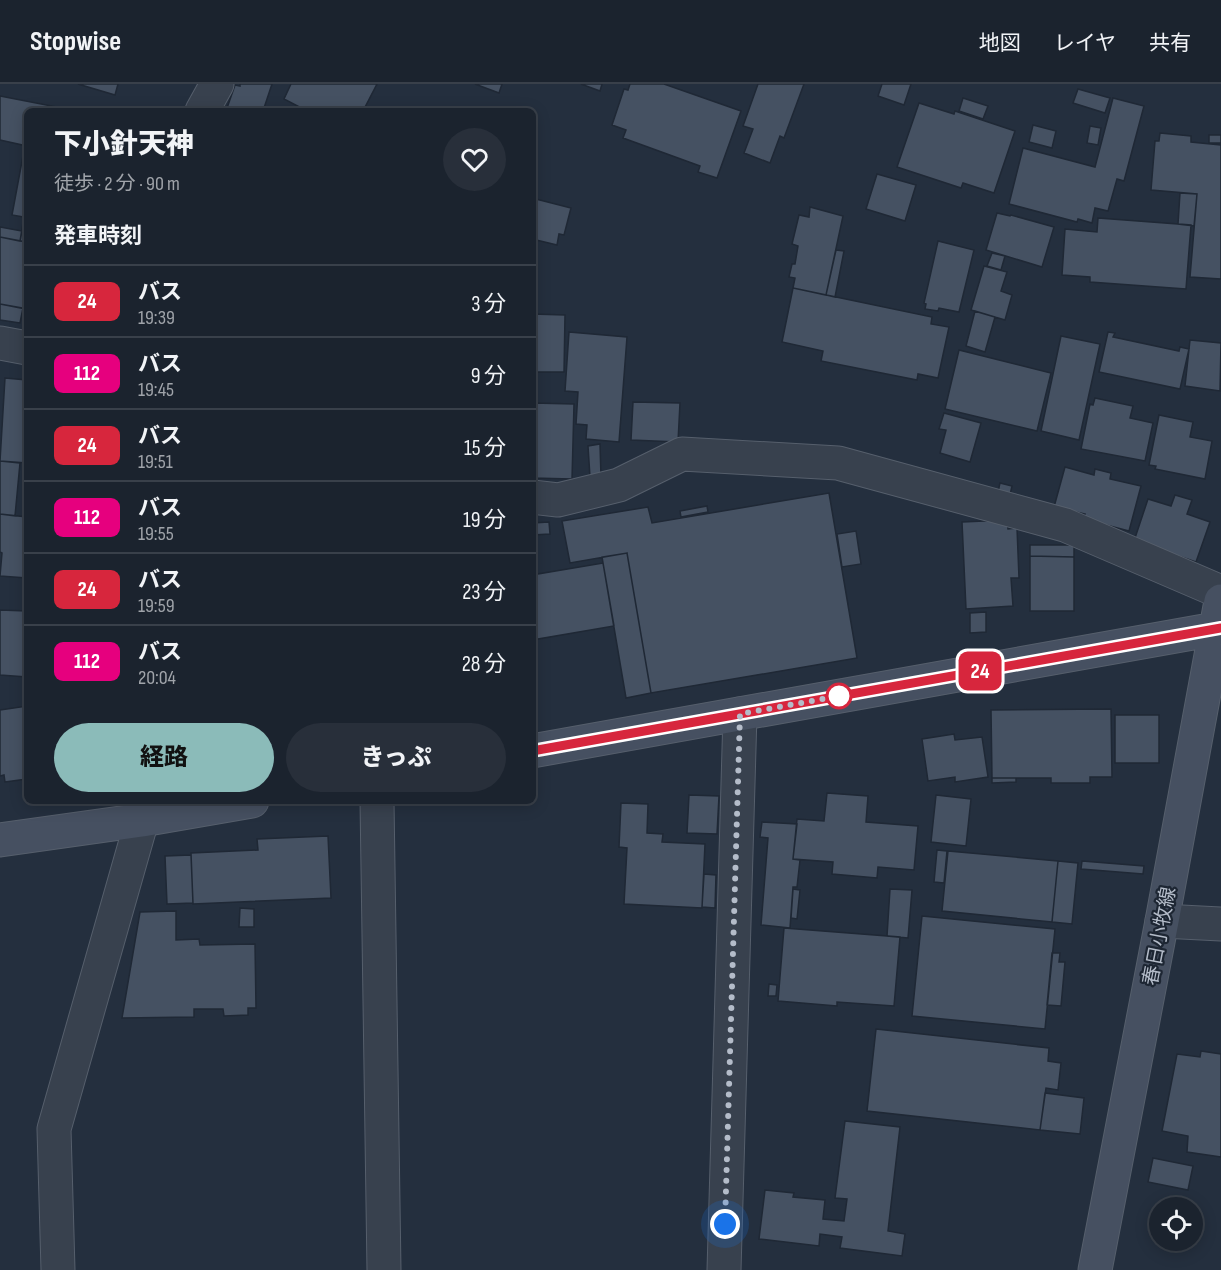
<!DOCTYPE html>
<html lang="ja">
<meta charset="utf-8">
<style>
:root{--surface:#1b232e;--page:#282f3a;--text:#f1f3f6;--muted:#a0a4aa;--line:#39404a;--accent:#8bbbb9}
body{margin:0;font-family:"Sofia Sans Condensed","Noto Sans JP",sans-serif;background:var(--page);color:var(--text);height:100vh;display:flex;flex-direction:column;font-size:22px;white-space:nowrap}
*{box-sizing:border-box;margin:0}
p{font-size:20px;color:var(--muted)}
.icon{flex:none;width:33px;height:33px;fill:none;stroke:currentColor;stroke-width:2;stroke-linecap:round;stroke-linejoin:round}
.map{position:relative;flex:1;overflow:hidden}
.sheet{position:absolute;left:24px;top:24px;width:512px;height:696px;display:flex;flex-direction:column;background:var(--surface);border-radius:9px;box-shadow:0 3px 15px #0003,0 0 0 2px var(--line)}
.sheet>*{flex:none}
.badge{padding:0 12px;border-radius:9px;font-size:21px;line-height:39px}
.buttons{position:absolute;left:1149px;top:1113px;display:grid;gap:12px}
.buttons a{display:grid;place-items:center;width:54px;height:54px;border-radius:50%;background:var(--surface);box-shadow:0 3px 15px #0003,0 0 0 2px var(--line);font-size:30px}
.you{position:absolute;width:30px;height:30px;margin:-15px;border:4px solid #fff;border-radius:50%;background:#1a73e8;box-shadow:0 0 0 9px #1a73e833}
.map>.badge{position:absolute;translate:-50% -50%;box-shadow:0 0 0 3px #fff}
h2{padding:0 30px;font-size:22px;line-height:54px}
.round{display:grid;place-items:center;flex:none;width:63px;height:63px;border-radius:32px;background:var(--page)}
.overview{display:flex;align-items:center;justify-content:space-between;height:102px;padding:0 30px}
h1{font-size:28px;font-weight:800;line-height:45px}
.primary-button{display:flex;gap:12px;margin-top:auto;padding:12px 30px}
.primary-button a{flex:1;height:69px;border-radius:36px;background:var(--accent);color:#111;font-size:24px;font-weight:800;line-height:69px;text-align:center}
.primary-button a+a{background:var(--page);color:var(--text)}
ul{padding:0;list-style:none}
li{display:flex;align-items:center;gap:18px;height:72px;padding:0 30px;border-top:2px solid var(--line)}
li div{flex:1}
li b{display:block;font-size:22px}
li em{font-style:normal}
li .badge{min-width:66px;font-weight:700;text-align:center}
header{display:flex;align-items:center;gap:36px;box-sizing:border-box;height:84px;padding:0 30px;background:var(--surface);border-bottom:2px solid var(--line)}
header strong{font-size:28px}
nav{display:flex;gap:33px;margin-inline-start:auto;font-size:21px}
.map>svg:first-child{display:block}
.building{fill:#455162;stroke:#1f2835;stroke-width:1.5}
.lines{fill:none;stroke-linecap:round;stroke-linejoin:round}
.minor-casing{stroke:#565f6c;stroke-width:35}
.secondary-casing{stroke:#565f6c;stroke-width:35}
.minor{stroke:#38414e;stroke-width:33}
.secondary{stroke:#465061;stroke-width:33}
.line-casing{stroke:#fff;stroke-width:14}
.line{stroke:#d7263d;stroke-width:9}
.walk{stroke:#b4bcc9;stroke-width:6;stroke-dasharray:0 10.8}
.stop-dot{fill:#fff;stroke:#d7263d;stroke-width:3}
.labels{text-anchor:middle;stroke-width:4.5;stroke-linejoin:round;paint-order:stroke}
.street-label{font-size:20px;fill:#b4bcc9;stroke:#1d2633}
</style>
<header>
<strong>Stopwise</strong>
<nav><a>地図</a><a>レイヤ</a><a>共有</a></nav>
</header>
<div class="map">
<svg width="1221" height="1186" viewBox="0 0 1221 1186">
<rect width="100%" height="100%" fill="#242f3e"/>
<path class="building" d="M 78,0 L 118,0 L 115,11 Z
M 240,0 L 272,0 L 263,27 L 226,27 L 235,1 L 240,2 Z
M 291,0 L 377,0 L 363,27 L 307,27 L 284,15 Z
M 475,0 L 502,0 L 499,9 Z
M 581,0 L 602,0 L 600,7 Z
M 630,0 L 664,0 L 741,27 L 717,94 L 698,88 L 700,82 L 623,54 L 626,46 L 612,41 L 624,5 L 628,6 Z
M 758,0 L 804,0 L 784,54 L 780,52 L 770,79 L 744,69 L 753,45 L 743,42 Z
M 882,0 L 911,0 L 904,21 L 878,12 Z
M 1078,5 L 1110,14 L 1105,29 L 1073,19 Z
M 0,12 L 67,25 L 67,27 L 27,27 L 27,62 L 0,56 Z
M 963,14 L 988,22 L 983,35 L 959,27 Z
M 1113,14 L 1144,22 L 1124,97 L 1117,95 L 1108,127 L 1095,124 L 1092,139 L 1078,135 L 1077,138 L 1009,120 L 1023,64 L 1095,83 Z
M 919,19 L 954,30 L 955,27 L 1015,47 L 994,109 L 963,99 L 961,104 L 897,83 Z
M 1033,41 L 1056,47 L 1052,64 L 1029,58 Z
M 1090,42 L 1101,44 L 1098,61 L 1087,59 Z
M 1160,49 L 1191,52 L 1191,58 L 1221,61 L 1221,195 L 1190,193 L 1197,110 L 1151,106 L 1155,57 L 1159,57 Z
M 1209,51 L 1221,51 L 1221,59 L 1209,59 Z
M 25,61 L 27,62 L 27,158 L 20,157 L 24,133 L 12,131 Z
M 877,90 L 916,101 L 905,137 L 866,125 Z
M 1180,109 L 1197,110 L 1194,142 L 1178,140 Z
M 532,114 L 571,124 L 564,151 L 559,150 L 557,161 L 532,155 Z
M 810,123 L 843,132 L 826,211 L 793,204 L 795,194 L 789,193 L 792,180 L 795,180 L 798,162 L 792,160 L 799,131 L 809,133 Z
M 997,129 L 1010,132 L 1011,131 L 1054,143 L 1042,183 L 986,166 Z
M 1098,134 L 1191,141 L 1186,205 L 1090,198 L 1090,193 L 1062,191 L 1065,145 L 1097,148 Z
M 0,143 L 22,147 L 20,157 L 0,153 Z
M 0,153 L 27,158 L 26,225 L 0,220 Z
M 938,157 L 974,166 L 959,228 L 939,224 L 938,227 L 925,225 L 926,220 L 924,219 Z
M 836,166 L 844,167 L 835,213 L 826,211 Z
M 992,169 L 1005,172 L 1001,186 L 987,182 Z
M 984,182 L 1007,188 L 1001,207 L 1012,211 L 1005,236 L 971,226 Z
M 793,204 L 932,233 L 931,240 L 949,243 L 938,294 L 918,290 L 917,296 L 821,277 L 823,267 L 782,258 Z
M 0,220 L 23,224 L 20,239 L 0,236 Z
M 975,227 L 995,233 L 985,268 L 966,262 Z
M 532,230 L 565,231 L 564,288 L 532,288 Z
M 569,248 L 627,253 L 619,358 L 586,355 L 587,341 L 576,340 L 578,308 L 565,307 Z
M 1108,248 L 1115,249 L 1113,253 L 1179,267 L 1180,263 L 1189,265 L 1180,305 L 1099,288 Z
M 1061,252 L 1100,260 L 1079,356 L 1041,347 Z
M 1190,256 L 1221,259 L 1220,307 L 1185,302 Z
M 959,266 L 1051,289 L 1037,347 L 945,325 Z
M 5,294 L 27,296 L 27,379 L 0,377 Z
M 1095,314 L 1133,322 L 1130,334 L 1153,339 L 1145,377 L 1081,365 L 1090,320 L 1093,321 Z
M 633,318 L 680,319 L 678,358 L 631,356 Z
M 532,319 L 574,320 L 572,395 L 532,394 Z
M 944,329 L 981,339 L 970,378 L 940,369 L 946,346 L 939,345 Z
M 1159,331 L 1193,338 L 1190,353 L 1212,357 L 1205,395 L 1155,385 L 1156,382 L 1149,381 Z
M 600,360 L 601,393 L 590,393 L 588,362 Z
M 0,377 L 20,379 L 15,432 L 0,430 Z
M 1065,383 L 1094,391 L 1095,385 L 1111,389 L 1110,395 L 1141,402 L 1129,447 L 1083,435 L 1085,430 L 1054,423 Z
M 1000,399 L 1012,402 L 1010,411 L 998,408 Z
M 829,409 L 857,574 L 651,609 L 627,469 L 570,479 L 562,437 L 648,423 L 652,439 Z
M 1175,411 L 1192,416 L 1187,430 L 1210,438 L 1196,478 L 1134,457 L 1148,415 L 1171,422 Z
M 707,422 L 708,428 L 681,433 L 680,427 Z
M 0,430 L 27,433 L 27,494 L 0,492 L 2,469 L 0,468 Z
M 1007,436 L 1008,445 L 1017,444 L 1019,494 L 1011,494 L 1013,522 L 966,525 L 962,438 Z
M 549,438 L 550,450 L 532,451 L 532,439 Z
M 856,447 L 861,480 L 842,483 L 837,450 Z
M 1030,461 L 1074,461 L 1074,473 L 1030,472 Z
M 627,469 L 651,609 L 626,614 L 602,473 Z
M 1030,472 L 1074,473 L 1074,527 L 1030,527 Z
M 603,479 L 614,542 L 532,556 L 532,491 Z
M 0,526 L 27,527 L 27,593 L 0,591 Z
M 986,528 L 986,548 L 970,549 L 970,529 Z
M 27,622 L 27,695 L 5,698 L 4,691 L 0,692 L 0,626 Z
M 1111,625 L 1112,693 L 1090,693 L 1090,699 L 1051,699 L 1051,694 L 992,694 L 991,626 Z
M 1115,631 L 1159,631 L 1159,679 L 1115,679 Z
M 954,650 L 955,656 L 982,653 L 988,693 L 955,698 L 955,693 L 928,697 L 922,655 Z
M 992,694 L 1016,694 L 1016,698 L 992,699 Z
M 827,709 L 868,712 L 866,738 L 918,742 L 914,786 L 878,783 L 877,794 L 832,790 L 833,778 L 793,775 L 797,735 L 824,737 Z
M 689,711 L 719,712 L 717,750 L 687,749 Z
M 936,711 L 971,715 L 966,762 L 931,758 Z
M 621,719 L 648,720 L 647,749 L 663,750 L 662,758 L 705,760 L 702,824 L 624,820 L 627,764 L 619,763 Z
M 762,738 L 797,740 L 793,775 L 800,776 L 797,803 L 793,803 L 790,844 L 761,841 L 768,754 L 760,753 Z
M 328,752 L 331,814 L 193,820 L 191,769 L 258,766 L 257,755 Z
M 937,766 L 947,767 L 944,799 L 934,798 Z
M 948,767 L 1058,777 L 1052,838 L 942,827 Z
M 191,771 L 193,819 L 167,820 L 165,772 Z
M 1058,777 L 1078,779 L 1072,840 L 1052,838 Z
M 1082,777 L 1144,782 L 1143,790 L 1081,785 Z
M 704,790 L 716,791 L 715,824 L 702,823 Z
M 793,805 L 800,806 L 797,835 L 791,834 Z
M 890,805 L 912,806 L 908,854 L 887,852 Z
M 240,824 L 254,825 L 254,843 L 239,843 Z
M 176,827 L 176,856 L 199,855 L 200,861 L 255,860 L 256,924 L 248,924 L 248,931 L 224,932 L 223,925 L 194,925 L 194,933 L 122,934 L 140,828 Z
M 922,832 L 1055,845 L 1045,945 L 912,932 Z
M 784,844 L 900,853 L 894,922 L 837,918 L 837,922 L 778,917 Z
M 1052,869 L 1060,869 L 1059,878 L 1065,878 L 1061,922 L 1047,921 Z
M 769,900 L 777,901 L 776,912 L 768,912 Z
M 876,945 L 1049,964 L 1048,977 L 1061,979 L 1058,1006 L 1046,1004 L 1040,1046 L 867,1027 Z
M 1201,967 L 1221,970 L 1221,1073 L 1187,1068 L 1188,1052 L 1162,1047 L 1177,970 L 1200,973 Z
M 1045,1009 L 1084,1014 L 1080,1050 L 1040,1046 Z
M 845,1037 L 900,1043 L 888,1147 L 905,1150 L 902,1172 L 840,1164 L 842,1153 L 820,1150 L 819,1162 L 759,1155 L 765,1106 L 794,1109 L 793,1113 L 825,1116 L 823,1135 L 844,1137 L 847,1115 L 835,1114 Z
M 1153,1074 L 1193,1082 L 1188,1106 L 1148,1098 Z"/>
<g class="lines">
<g class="minor-casing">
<path id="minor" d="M 202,27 L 217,0
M 0,259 L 27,264
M 532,413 L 558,416 L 619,401 L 682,370 L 838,379 L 1065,441 L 1221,508
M 377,717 L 384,1186
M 1162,837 L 1221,840
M 58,1186 L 54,1045 L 142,736 L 155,717
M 724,1186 L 740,630"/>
</g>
<g class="secondary-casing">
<path id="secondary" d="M 532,667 L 1221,544
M 0,756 L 142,736 L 252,717
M 1095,1186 L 1162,837 L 1221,517"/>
</g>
<use href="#minor" class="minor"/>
<use href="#secondary" class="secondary"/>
</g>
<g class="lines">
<g class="line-casing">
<path id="line" d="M 532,667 L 1221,544"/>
</g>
<use href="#line" class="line"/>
<path class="walk" d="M 725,1140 L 740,630 L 839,612"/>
</g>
<circle class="stop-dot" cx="839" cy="612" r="12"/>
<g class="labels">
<g class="street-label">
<text transform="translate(1159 852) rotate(-79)" y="7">春日小牧線</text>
</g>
</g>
</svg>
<div class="buttons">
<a><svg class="icon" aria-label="locate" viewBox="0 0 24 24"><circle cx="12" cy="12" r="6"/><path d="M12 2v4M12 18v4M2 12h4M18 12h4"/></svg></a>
</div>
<div class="you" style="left:725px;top:1140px"></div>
<b class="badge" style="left:980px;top:587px;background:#d7263d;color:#fff">24</b>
<section class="sheet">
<div class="overview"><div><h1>下小針天神</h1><p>徒歩 · 2 分 · 90 m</p></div><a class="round"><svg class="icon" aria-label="heart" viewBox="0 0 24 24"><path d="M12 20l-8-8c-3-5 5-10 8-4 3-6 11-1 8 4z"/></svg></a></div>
<h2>発車時刻</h2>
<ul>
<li><span class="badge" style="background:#d7263d;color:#fff">24</span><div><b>バス</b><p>19:39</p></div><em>3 分</em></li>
<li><span class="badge" style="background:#e6007e;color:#fff">112</span><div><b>バス</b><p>19:45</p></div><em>9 分</em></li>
<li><span class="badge" style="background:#d7263d;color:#fff">24</span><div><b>バス</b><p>19:51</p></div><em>15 分</em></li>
<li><span class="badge" style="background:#e6007e;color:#fff">112</span><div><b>バス</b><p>19:55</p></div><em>19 分</em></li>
<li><span class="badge" style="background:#d7263d;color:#fff">24</span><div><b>バス</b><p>19:59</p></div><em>23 分</em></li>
<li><span class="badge" style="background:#e6007e;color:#fff">112</span><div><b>バス</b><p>20:04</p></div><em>28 分</em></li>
</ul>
<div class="primary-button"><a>経路</a><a>きっぷ</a></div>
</section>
</div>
